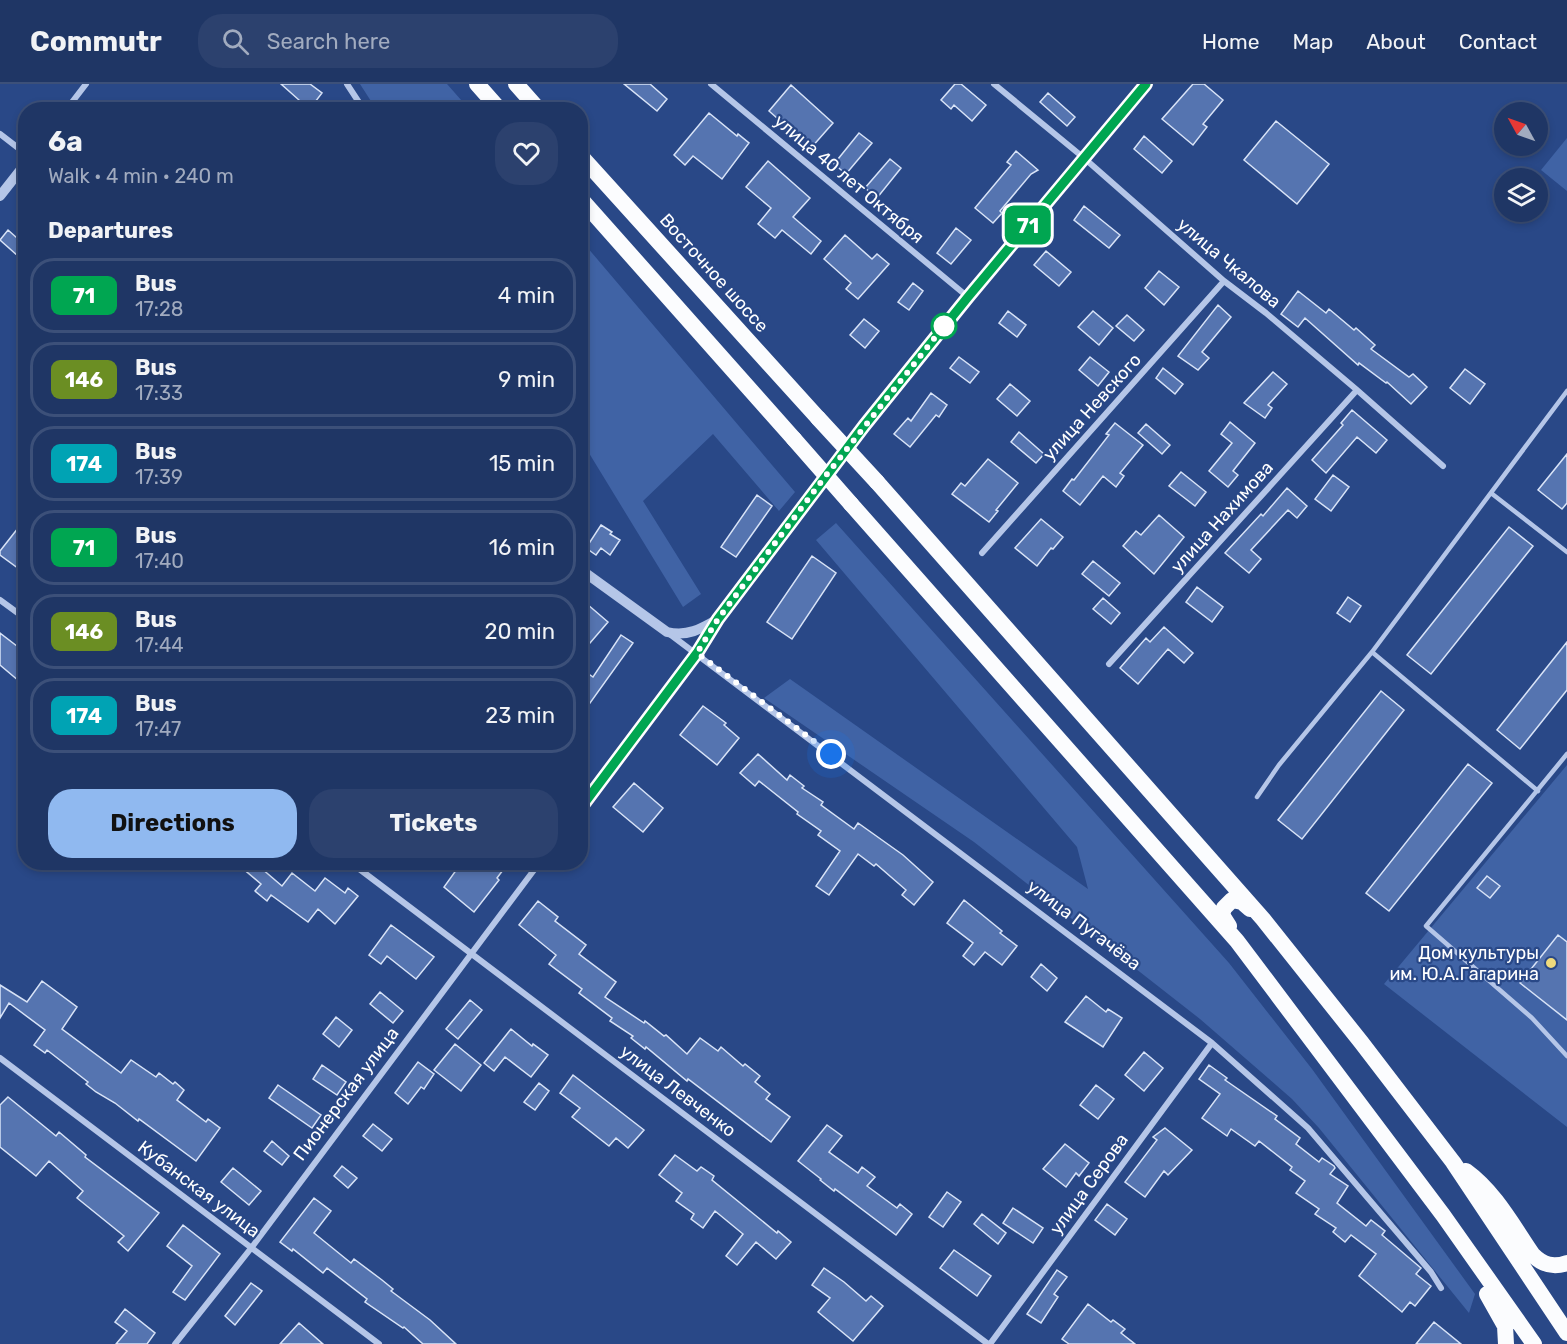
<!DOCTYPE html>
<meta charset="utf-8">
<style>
:root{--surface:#1f3665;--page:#2c416e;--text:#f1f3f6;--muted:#a1abbf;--line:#3c5079;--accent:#90b9f0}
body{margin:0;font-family:Rubik,sans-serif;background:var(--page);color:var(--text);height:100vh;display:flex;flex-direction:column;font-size:22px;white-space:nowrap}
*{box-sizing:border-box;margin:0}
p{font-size:20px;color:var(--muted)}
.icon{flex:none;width:33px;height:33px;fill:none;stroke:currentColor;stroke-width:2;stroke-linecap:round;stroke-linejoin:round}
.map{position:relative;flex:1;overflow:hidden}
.details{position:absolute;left:18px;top:18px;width:570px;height:768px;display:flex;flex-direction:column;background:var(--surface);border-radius:24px;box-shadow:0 3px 9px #0003,0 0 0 2px var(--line)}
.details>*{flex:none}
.badge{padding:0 12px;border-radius:9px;font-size:21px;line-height:39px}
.needle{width:39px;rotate:310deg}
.tools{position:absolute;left:1494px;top:18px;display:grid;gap:12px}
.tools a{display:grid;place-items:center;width:54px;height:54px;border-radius:50%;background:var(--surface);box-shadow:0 3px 9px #0003,0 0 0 2px var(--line);font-size:30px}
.you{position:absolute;width:30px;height:30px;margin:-15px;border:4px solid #fff;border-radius:50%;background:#1a73e8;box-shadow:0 0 0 9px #1a73e833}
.map>.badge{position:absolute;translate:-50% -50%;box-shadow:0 0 0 3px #fff}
h2{padding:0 30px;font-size:22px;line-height:54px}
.round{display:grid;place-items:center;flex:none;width:63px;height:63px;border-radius:24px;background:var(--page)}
.headline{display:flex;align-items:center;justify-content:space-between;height:102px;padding:0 30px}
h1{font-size:28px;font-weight:700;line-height:45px}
.primary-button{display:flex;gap:12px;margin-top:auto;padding:12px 30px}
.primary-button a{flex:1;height:69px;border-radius:24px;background:var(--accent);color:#111;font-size:24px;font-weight:700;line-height:69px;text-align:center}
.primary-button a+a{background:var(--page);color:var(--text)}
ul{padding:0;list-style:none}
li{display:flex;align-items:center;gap:18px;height:75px;margin:0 12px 9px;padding:0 18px;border:3px solid var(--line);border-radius:24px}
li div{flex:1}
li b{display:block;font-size:22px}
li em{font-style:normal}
li .badge{min-width:66px;font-weight:700;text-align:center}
header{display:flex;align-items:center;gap:36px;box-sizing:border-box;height:84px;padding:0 30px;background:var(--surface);border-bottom:2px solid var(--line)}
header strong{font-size:28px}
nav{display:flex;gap:33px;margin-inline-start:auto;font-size:21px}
.search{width:420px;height:54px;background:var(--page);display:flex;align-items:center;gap:15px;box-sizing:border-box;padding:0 21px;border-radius:24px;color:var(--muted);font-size:22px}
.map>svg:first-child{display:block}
.green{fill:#4063a5}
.building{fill:#5574b0;stroke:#d8e3f7;stroke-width:1.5}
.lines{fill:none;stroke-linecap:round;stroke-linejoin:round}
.service{stroke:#b5c6e8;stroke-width:4.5}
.minor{stroke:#b5c6e8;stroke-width:6}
.tertiary{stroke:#b5c6e8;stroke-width:10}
.trunk{stroke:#fbfcfe;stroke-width:16}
.trunk-bridge{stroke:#fbfcfe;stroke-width:16}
.line-casing{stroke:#fff;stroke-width:14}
.line{stroke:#00a651;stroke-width:9}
.walk{stroke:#fff;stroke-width:6;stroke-dasharray:0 10.8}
.stop-dot{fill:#fff;stroke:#00a651;stroke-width:3}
.poi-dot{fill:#efda7c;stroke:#294887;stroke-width:2}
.labels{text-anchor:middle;stroke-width:4.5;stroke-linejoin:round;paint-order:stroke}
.street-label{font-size:18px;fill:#fff;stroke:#294887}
.poi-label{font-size:18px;fill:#fff;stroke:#294887;text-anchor:end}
</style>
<header>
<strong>Commutr</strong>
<div class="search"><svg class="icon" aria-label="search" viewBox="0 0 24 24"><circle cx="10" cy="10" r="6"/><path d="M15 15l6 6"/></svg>Search here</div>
<nav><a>Home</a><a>Map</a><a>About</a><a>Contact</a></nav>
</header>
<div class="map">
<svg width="1567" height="1260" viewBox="0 0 1567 1260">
<rect width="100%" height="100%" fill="#294887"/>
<path class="green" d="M 360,0 L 447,0 L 469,25 L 376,25 Z
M 1567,54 L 1567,107 L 1541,86 Z
M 581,156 L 795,408 L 779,427 L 713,350 L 643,417 L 701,510 L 683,523 L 581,356 Z
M 836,439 L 1229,879 L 1312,985 L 1475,1210 L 1469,1229 L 1319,1044 L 1292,1015 L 1200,935 L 974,758 L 764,614 L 790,595 L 1088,805 L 1077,763 L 816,456 Z
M 1567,681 L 1567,1043 L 1384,900 Z"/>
<path class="building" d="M 281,0 L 310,0 L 322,9 L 309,26 L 292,26 L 299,16 Z
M 624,0 L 650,0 L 667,15 L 657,27 Z
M 955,0 L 961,0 L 986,21 L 972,37 L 954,21 L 951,25 L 941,16 Z
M 1193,0 L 1204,0 L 1223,16 L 1203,40 L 1207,43 L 1193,61 L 1162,35 Z
M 791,1 L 833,39 L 811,64 L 769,27 Z
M 1048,9 L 1075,33 L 1067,42 L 1040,18 Z
M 709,29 L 737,52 L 738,50 L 749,59 L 722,95 L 693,72 L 685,81 L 674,71 Z
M 1276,37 L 1329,80 L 1297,120 L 1244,76 Z
M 859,49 L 872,59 L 846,90 L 834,80 Z
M 1144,52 L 1172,77 L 1162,89 L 1134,65 Z
M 1016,67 L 1038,86 L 1031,90 L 1000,127 L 1002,129 L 993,139 L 975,124 L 1011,81 L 1007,78 Z
M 890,75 L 901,84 L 877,114 L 865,104 Z
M 768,77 L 810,114 L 793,133 L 821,157 L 811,170 L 782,146 L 775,154 L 758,140 L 771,124 L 746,103 Z
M 1084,122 L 1120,151 L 1109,164 L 1074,136 Z
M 956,144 L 971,156 L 951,180 L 937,169 Z
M 8,146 L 26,162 L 18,172 L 0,156 Z
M 845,151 L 872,175 L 877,170 L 889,180 L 858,215 L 846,205 L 851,199 L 824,175 Z
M 1046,167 L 1071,188 L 1059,202 L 1034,181 Z
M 1159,187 L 1179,203 L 1164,221 L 1145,204 Z
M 913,199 L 923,207 L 909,226 L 898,218 Z
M 1298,207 L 1326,229 L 1329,225 L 1354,246 L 1356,244 L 1375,261 L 1371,265 L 1409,293 L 1413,290 L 1427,303 L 1411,320 L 1387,298 L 1386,299 L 1359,279 L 1358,281 L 1305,234 L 1298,243 L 1281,230 Z
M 1218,221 L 1231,233 L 1202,268 L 1209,274 L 1198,286 L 1178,272 Z
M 1008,227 L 1026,241 L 1017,253 L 999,239 Z
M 1093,227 L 1113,244 L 1099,261 L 1078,243 Z
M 1127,231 L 1144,246 L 1134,257 L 1116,242 Z
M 864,235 L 879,247 L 865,264 L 850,251 Z
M 959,273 L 979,288 L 970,299 L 950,284 Z
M 1090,273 L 1109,288 L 1098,302 L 1079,286 Z
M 1163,284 L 1183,300 L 1175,310 L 1156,294 Z
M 1465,285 L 1485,300 L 1470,320 L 1450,304 Z
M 1273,288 L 1287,300 L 1268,321 L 1272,324 L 1265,334 L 1244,319 Z
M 1010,300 L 1030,317 L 1017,332 L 997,315 Z
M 931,309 L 947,321 L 939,333 L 936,331 L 910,363 L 894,350 L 908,334 L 911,337 Z
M 1352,326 L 1387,356 L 1376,369 L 1357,353 L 1326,389 L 1312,376 L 1343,341 L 1341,339 Z
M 1230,338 L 1255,359 L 1233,387 L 1238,391 L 1228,403 L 1209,387 L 1232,359 L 1221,350 Z
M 1115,339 L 1143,361 L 1120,389 L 1124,392 L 1116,403 L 1103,392 L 1080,421 L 1063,407 L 1072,395 L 1074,396 L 1109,351 L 1106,350 Z
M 1146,340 L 1170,361 L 1162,370 L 1138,349 Z
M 1019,348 L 1044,370 L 1036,379 L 1011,358 Z
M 1567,370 L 1567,419 L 1562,425 L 1538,406 Z
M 988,375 L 1018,399 L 996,426 L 998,427 L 989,438 L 952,410 L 961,399 L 965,402 Z
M 1181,388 L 1206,408 L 1195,422 L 1169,402 Z
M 1333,391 L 1349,403 L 1331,427 L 1315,415 Z
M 1287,404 L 1307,422 L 1297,434 L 1288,426 L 1251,466 L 1261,475 L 1249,489 L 1225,469 L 1261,430 L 1263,432 Z
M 757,411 L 772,422 L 736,473 L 721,463 Z
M 1159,431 L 1184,453 L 1154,490 L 1123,462 L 1136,447 L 1141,451 Z
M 26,434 L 26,490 L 0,471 L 0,467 Z
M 1041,435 L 1063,453 L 1053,465 L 1051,464 L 1037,482 L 1015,464 Z
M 601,441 L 612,448 L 610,450 L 620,456 L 610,471 L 601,464 L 596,471 L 586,464 Z
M 1509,443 L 1533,462 L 1431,590 L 1407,571 Z
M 812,472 L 836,489 L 792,555 L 767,538 Z
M 1093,477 L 1120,499 L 1109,512 L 1082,490 Z
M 1197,503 L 1223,523 L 1212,538 L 1186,518 Z
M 1348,513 L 1361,522 L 1350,538 L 1337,529 Z
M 580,514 L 608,538 L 590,559 L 580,551 Z
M 1103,514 L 1120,529 L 1111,540 L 1093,525 Z
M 1164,543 L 1193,569 L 1184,579 L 1168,565 L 1138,600 L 1120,584 L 1146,554 L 1150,558 Z
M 0,549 L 26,569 L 26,603 L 0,581 Z
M 621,551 L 633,559 L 580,633 L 580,603 L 590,591 L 593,593 Z
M 1567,558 L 1567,606 L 1520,665 L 1497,646 Z
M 1381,607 L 1404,626 L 1302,755 L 1278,736 Z
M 703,622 L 726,639 L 724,641 L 739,654 L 717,681 L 680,651 Z
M 758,670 L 787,696 L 790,691 L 804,702 L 802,704 L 823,718 L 821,721 L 854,745 L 858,739 L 903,771 L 933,798 L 914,821 L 902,811 L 906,806 L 876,780 L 874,782 L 858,770 L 829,811 L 816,802 L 840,767 L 818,751 L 821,747 L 797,730 L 798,728 L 759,697 L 755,702 L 740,689 Z
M 1468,680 L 1492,699 L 1389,827 L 1366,809 Z
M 634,699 L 663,724 L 643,748 L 613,723 Z
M 235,778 L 254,778 L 282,802 L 292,789 L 315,807 L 325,794 L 345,809 L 348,804 L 358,812 L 335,840 L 318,825 L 308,838 L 271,811 L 267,817 L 255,807 L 261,800 Z
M 462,778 L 509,778 L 497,794 L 499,796 L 474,828 L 444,803 Z
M 1487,792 L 1500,802 L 1490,814 L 1477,804 Z
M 964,816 L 1002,847 L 1000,849 L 1017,862 L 1002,881 L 985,868 L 974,881 L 963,872 L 973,859 L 947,839 Z
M 538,817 L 558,833 L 555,837 L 586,861 L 579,870 L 616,898 L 605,913 L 644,939 L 645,937 L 664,952 L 666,951 L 687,970 L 700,954 L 718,967 L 721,963 L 743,982 L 745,980 L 760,992 L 755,998 L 770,1010 L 766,1015 L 790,1033 L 771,1058 L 688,995 L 687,997 L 646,963 L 645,965 L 631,954 L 633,952 L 610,937 L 612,934 L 579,909 L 582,905 L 549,880 L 556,871 L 519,841 Z
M 391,841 L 434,873 L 416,895 L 387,872 L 381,880 L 369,871 Z
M 1558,851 L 1567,858 L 1567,936 L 1520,899 Z
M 1041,880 L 1057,894 L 1047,907 L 1031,893 Z
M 42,897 L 77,923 L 62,945 L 121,989 L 131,976 L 156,993 L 159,989 L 173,1000 L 175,998 L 184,1006 L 177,1016 L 206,1038 L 208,1035 L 220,1044 L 196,1077 L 139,1035 L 138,1037 L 115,1019 L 96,1008 L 86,1000 L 88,998 L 47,966 L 45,969 L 34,961 L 45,946 L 9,919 L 0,934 L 0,901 L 27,918 Z
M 380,908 L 403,927 L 393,939 L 370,920 Z
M 1086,912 L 1106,928 L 1108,925 L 1122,934 L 1103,963 L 1065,938 Z
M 470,916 L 482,926 L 458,955 L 446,945 Z
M 336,933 L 352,946 L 339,963 L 323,950 Z
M 511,945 L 532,962 L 533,960 L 548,971 L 531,993 L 505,973 L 494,987 L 484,979 Z
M 455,960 L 481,981 L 461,1007 L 434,986 Z
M 1144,968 L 1163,984 L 1144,1007 L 1125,991 Z
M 418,978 L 434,990 L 424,1005 L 421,1003 L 408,1020 L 395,1009 Z
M 322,981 L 346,998 L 337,1011 L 313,995 Z
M 1209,981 L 1227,994 L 1225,996 L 1277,1032 L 1275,1035 L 1300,1054 L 1296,1060 L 1319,1078 L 1322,1074 L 1334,1082 L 1335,1084 L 1330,1090 L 1348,1102 L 1337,1119 L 1366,1142 L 1371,1136 L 1385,1147 L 1382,1151 L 1421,1184 L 1416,1190 L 1431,1202 L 1415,1222 L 1410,1218 L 1402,1228 L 1359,1192 L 1376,1170 L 1351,1151 L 1345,1158 L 1333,1148 L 1336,1144 L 1315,1130 L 1319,1125 L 1296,1109 L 1305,1097 L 1290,1086 L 1292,1083 L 1259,1057 L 1255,1062 L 1231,1045 L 1227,1052 L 1202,1034 L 1220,1010 L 1199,995 Z
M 573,991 L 644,1046 L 628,1064 L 616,1054 L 609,1062 L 572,1033 L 580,1024 L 560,1009 Z
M 539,999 L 549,1007 L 535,1026 L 524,1018 Z
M 278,1001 L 321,1031 L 312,1044 L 269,1014 Z
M 1096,1001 L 1114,1015 L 1098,1035 L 1080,1021 Z
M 8,1013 L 56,1052 L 59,1048 L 86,1071 L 85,1073 L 159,1129 L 128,1167 L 118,1158 L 124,1152 L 77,1114 L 83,1107 L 49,1077 L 36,1092 L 0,1063 L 0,1021 Z
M 373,1040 L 392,1055 L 382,1067 L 363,1052 Z
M 827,1041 L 842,1052 L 829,1068 L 858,1089 L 862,1083 L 875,1093 L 867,1102 L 897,1124 L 900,1120 L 912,1130 L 896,1151 L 835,1105 L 834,1107 L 820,1096 L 821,1095 L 798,1077 Z
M 1165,1044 L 1192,1066 L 1168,1091 L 1164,1087 L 1145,1113 L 1125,1098 L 1157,1056 L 1153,1053 Z
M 272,1057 L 289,1072 L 282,1081 L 264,1067 Z
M 1065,1060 L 1089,1079 L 1079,1092 L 1076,1089 L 1066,1103 L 1043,1085 Z
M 675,1071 L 697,1087 L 701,1083 L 714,1092 L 712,1096 L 777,1149 L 778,1147 L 791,1158 L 776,1175 L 756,1158 L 737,1181 L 726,1172 L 743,1150 L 715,1127 L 703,1144 L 691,1135 L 694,1130 L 676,1117 L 682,1109 L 659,1091 Z
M 342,1082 L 357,1094 L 348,1104 L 334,1092 Z
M 233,1084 L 261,1107 L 249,1121 L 221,1098 Z
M 947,1108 L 961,1118 L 943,1143 L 929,1133 Z
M 314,1114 L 331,1127 L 314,1149 L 351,1179 L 354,1175 L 382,1196 L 393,1205 L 391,1207 L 430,1236 L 456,1260 L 423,1260 L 404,1243 L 403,1244 L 365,1218 L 367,1215 L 327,1184 L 323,1189 L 293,1165 L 292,1167 L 280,1158 Z
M 1107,1120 L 1127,1135 L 1115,1151 L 1095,1136 Z
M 1013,1124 L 1043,1144 L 1033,1159 L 1003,1139 Z
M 982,1130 L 1006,1149 L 998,1160 L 974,1140 Z
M 183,1141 L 220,1170 L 185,1216 L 173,1208 L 192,1182 L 167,1162 Z
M 954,1166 L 991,1192 L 977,1212 L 940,1184 Z
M 824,1184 L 844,1198 L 866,1217 L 871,1212 L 883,1222 L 853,1257 L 818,1228 L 830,1214 L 812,1201 Z
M 1057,1186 L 1067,1193 L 1054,1210 L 1058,1213 L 1041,1239 L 1027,1230 Z
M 251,1199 L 262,1207 L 235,1241 L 225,1232 Z
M 1088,1220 L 1111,1238 L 1113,1236 L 1125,1245 L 1121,1249 L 1135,1260 L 1069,1260 L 1062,1255 Z
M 125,1225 L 155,1249 L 147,1260 L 116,1260 L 127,1247 L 115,1238 Z
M 1434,1238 L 1461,1260 L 1416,1260 Z
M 299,1239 L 323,1260 L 280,1260 Z"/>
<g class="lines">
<path class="service" d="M 1491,409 L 1567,468
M 1372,568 L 1538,707
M 1567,670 L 1426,842 L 1532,934 L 1567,972
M 1257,713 L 1279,681 L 1372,568 L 1567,307"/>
<path class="minor" d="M 347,0 L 364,26
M 711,0 L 968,213
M 994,0 L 1084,74 L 1224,197 L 1266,229 L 1357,306 L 1443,382
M 66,26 L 86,0
M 0,50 L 26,70
M 982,469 L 1224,197
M 0,516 L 26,535
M 671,551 L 1212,959 L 1308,1044 L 1431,1188 L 1441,1204
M 1109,580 L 1357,306
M 580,725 L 697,569 L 717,538
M 350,778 L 988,1260
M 0,974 L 379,1260
M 175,1260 L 252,1163 L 540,778
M 990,1260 L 1212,959"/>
<path class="tertiary" d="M 0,112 L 26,79
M 580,485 L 667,548 C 687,553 701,545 718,535 L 864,342 L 968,213 L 1146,0"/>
<path class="trunk" d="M 477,0 L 500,26
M 516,0 L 539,26
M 580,71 L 818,334
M 580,114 L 794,355
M 877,398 L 1263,835 L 1361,958 L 1453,1078 L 1567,1249
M 851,420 L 1237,857 L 1443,1131 L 1534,1260
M 1229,842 L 1222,831 L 1224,824 L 1232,816 L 1242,818 L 1250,825
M 1466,1087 C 1495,1108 1513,1142 1533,1171 C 1543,1181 1553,1184 1567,1179
M 1487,1210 L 1505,1242 L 1506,1260"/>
<path class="trunk-bridge" d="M 818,334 L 877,398
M 794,355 L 851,420"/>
</g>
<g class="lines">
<g class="line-casing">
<path id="line" d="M 580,725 L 697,569 L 718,535 L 864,342 L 968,213 L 1146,0"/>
</g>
<use href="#line" class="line"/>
<path class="walk" d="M 831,670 L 697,569 L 718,535 L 824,394 L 944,242"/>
</g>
<circle class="stop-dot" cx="944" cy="242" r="12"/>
<circle class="poi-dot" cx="1551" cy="879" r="6"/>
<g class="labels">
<g class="street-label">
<text transform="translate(849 95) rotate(40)" y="6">улица 40 лет Октября</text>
<text transform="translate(1229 179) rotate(40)" y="6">улица Чкалова</text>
<text transform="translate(714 189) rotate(48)" y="6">Восточное шоссе</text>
<text transform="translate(1092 323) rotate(-48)" y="6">улица Невского</text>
<text transform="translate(1222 433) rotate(-48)" y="6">улица Нахимова</text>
<text transform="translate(1084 841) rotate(37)" y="6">улица Пугачёва</text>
<text transform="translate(678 1007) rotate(37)" y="6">улица Левченко</text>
<text transform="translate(346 1010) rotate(-53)" y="6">Пионерская улица</text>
<text transform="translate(1089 1100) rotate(-54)" y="6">улица Серова</text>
<text transform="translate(199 1105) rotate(37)" y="6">Кубанская улица</text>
</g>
<g class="poi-label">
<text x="1539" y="875">Дом культуры<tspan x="1539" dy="21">им. Ю.А.Гагарина</tspan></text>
</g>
</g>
</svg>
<div class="tools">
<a><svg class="needle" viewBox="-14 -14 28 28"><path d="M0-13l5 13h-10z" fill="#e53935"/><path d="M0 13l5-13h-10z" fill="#a1abbf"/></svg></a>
<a><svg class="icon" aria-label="layers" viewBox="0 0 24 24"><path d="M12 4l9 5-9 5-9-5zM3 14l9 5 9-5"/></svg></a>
</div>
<div class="you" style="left:831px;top:670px"></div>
<b class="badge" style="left:1028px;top:141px;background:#00a651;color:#fff">71</b>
<section class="details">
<div class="headline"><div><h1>6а</h1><p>Walk · 4 min · 240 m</p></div><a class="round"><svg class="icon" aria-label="heart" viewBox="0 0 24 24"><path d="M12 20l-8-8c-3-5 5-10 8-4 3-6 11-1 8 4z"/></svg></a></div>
<h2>Departures</h2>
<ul>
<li><span class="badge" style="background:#00a651;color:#fff">71</span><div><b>Bus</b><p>17:28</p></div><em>4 min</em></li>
<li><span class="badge" style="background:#6b8e23;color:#fff">146</span><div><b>Bus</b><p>17:33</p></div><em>9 min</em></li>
<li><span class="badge" style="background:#00a3b4;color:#fff">174</span><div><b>Bus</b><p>17:39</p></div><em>15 min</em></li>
<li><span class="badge" style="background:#00a651;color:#fff">71</span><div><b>Bus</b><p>17:40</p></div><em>16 min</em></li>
<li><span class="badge" style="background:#6b8e23;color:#fff">146</span><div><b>Bus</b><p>17:44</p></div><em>20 min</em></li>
<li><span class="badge" style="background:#00a3b4;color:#fff">174</span><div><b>Bus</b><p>17:47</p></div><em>23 min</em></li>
</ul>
<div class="primary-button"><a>Directions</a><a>Tickets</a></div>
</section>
</div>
